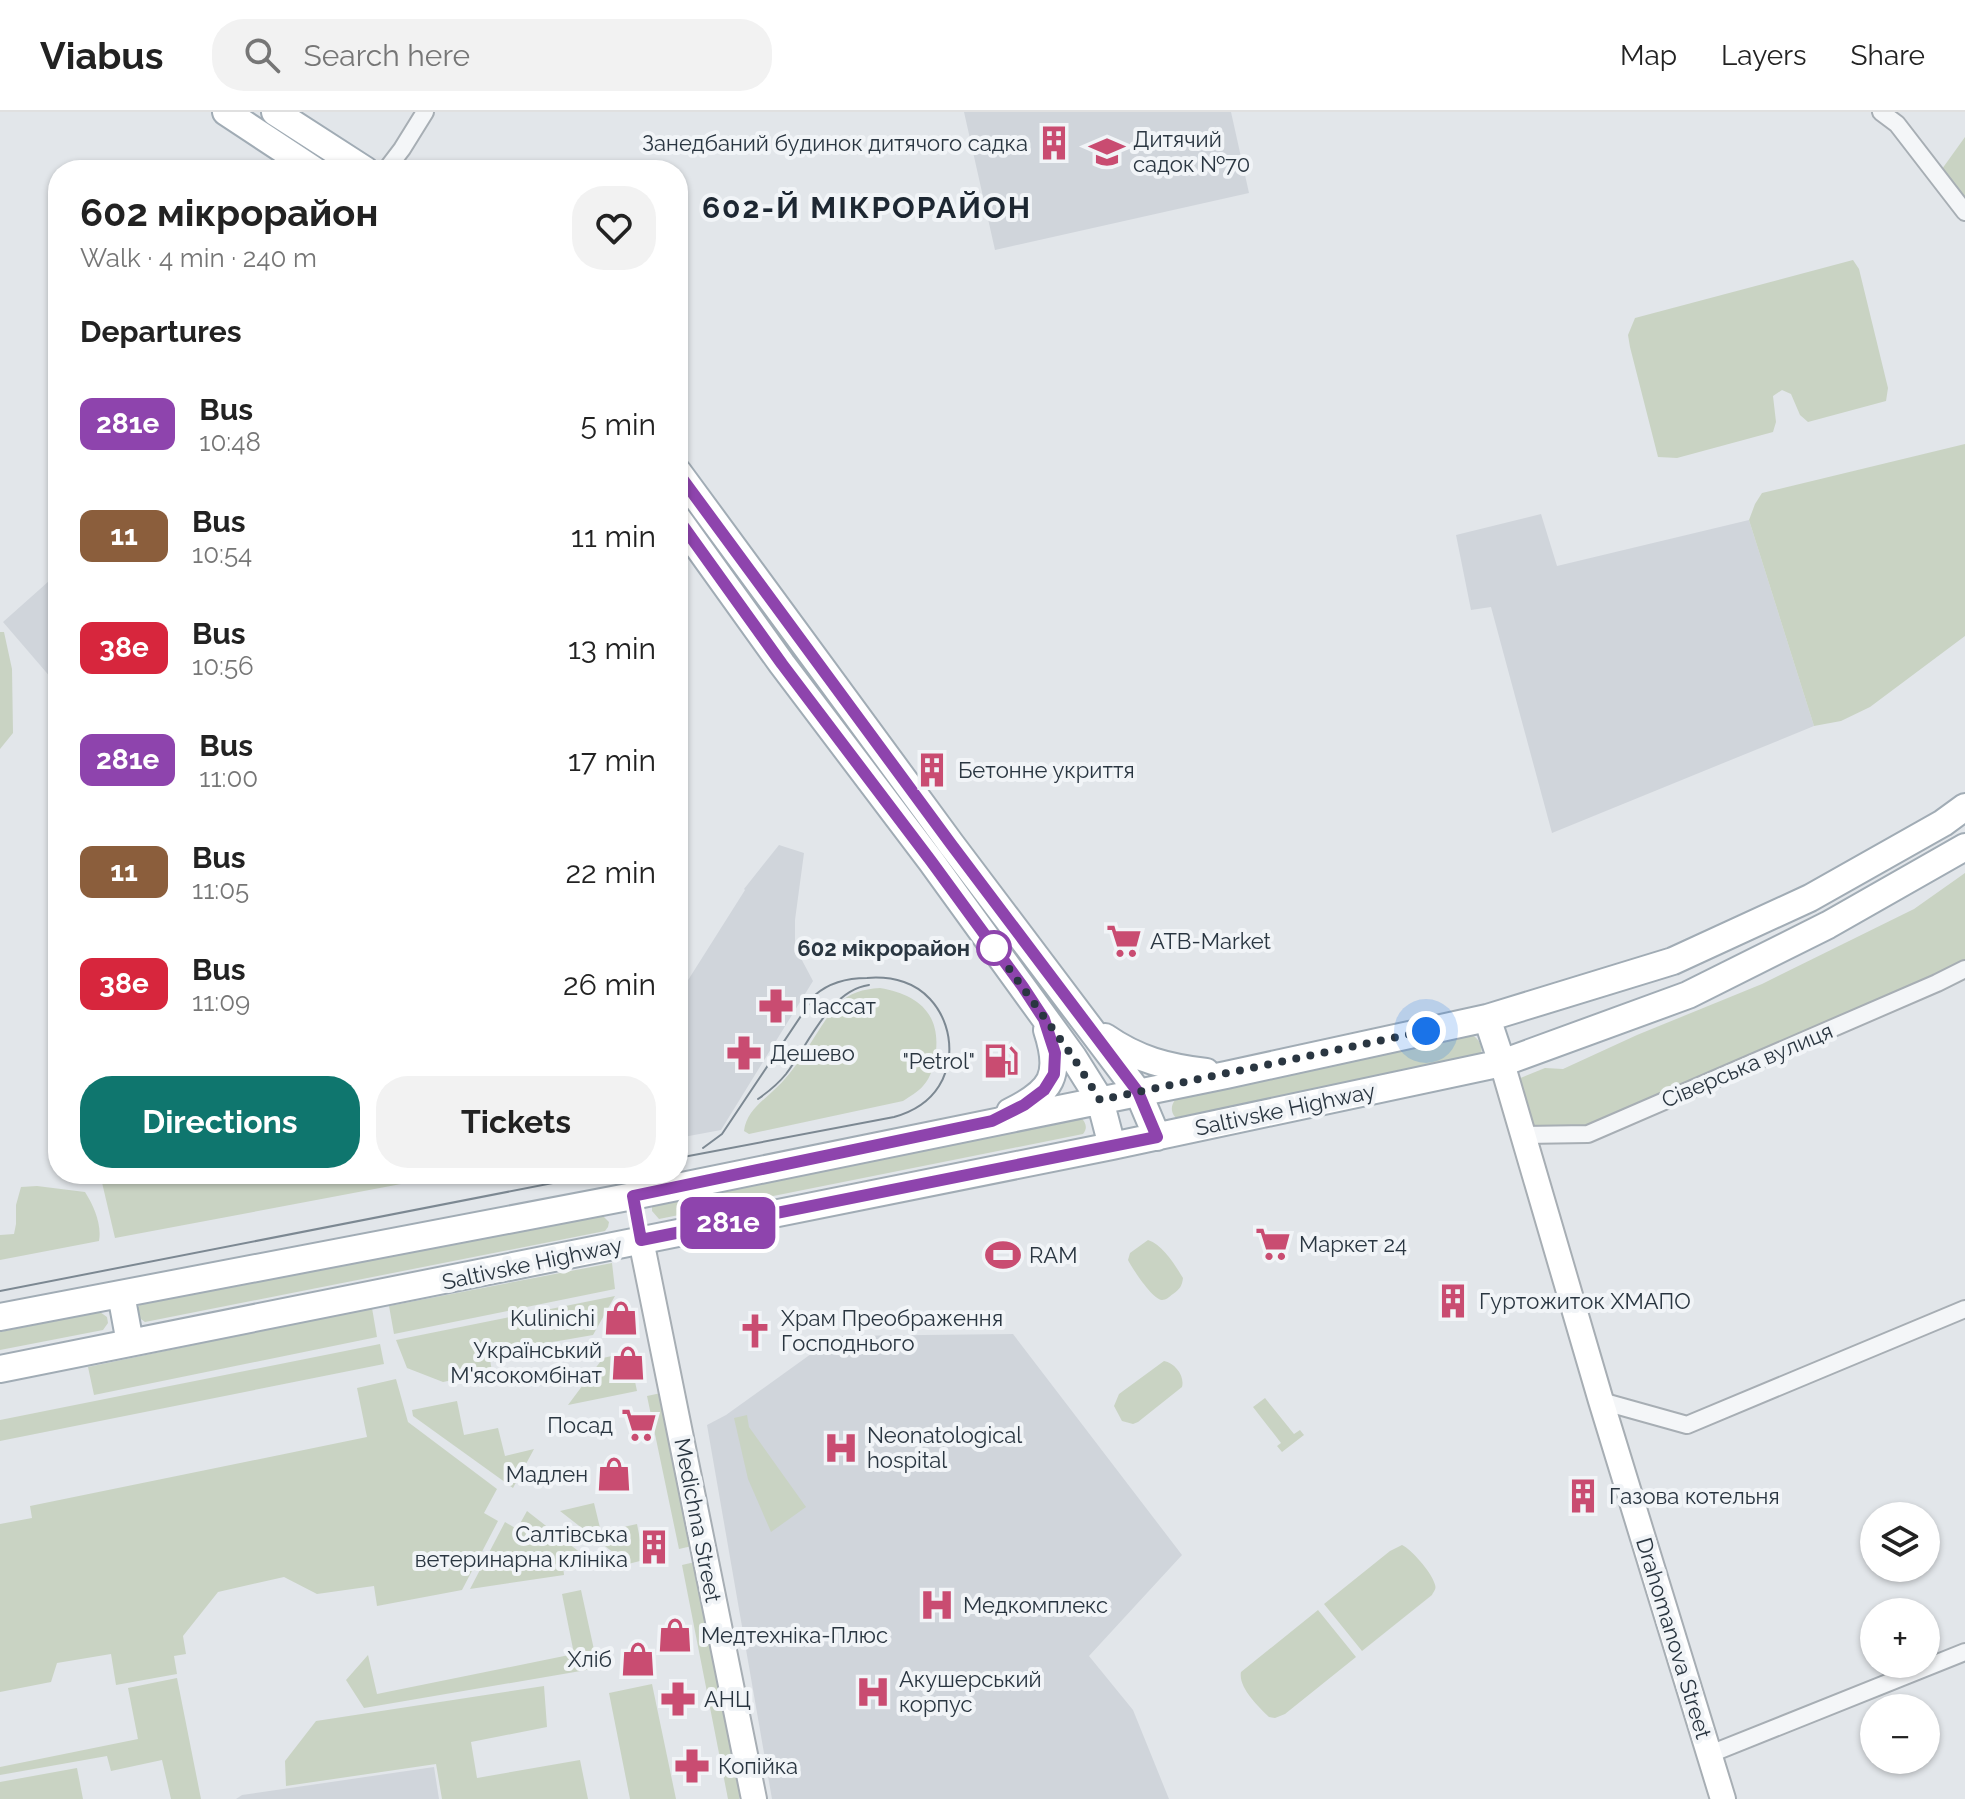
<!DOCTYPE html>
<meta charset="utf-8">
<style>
:root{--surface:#fff;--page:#f2f2f2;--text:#222;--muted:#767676;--line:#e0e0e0;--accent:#0f766e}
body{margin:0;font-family:Raleway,sans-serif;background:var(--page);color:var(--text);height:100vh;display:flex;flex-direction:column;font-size:30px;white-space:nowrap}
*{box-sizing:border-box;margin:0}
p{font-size:26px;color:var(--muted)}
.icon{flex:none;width:44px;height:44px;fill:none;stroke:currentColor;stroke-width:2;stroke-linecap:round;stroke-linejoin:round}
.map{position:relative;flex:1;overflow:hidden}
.side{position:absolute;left:48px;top:48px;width:640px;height:1024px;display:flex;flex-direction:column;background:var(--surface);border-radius:32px;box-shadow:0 2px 6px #0004}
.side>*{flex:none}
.badge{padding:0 16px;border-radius:12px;font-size:28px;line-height:52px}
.fabs{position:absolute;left:1860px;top:1390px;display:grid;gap:16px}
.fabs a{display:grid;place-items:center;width:80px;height:80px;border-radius:50%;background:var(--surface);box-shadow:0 2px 6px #0004;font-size:40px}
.you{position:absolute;width:40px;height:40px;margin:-20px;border:6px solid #fff;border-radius:50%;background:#1a73e8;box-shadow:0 0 0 12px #1a73e833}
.map>.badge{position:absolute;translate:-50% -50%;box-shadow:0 0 0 4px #fff}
h2{padding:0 32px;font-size:30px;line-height:72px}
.round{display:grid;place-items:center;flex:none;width:84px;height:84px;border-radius:32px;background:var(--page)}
.head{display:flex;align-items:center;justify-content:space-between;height:136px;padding:0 32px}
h1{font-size:38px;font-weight:700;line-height:60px}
.button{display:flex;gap:16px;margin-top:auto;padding:16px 32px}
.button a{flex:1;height:92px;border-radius:32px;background:var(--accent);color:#fff;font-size:32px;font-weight:700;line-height:92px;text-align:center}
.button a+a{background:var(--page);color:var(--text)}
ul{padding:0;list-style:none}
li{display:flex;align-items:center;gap:24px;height:112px;padding:0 32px}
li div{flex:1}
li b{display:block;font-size:30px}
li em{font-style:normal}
li .badge{min-width:88px;font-weight:700;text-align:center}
header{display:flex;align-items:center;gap:48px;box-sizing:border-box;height:112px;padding:0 40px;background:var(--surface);border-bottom:2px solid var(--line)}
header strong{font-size:38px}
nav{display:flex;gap:44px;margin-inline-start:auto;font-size:28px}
.search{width:560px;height:72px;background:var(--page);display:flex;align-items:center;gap:20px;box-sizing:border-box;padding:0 28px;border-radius:32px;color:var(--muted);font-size:30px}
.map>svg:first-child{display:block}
.built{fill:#d0d5db}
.green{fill:#c9d3c3}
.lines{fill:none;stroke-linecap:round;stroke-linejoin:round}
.street-casing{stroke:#a7aeb4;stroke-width:20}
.secondary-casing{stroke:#a7aeb4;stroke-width:28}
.primary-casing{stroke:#a1acb5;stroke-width:30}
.street{stroke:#f4f6f8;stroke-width:16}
.secondary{stroke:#fff;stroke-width:24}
.primary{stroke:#fff;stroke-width:26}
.tram{stroke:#7c8892;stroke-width:2}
.line-casing{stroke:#fff;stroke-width:18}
.line{stroke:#8e44ad;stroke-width:12}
.walk{stroke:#2a3641;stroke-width:8;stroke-dasharray:0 14.4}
.stop-dot{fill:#fff;stroke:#8e44ad;stroke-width:4}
.labels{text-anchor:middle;stroke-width:8;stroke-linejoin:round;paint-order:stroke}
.poi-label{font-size:22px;fill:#2a3641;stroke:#f1f4f7;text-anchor:start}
.stop-label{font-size:22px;font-weight:bold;fill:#2a3641;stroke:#f1f4f7;text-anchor:end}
.street-label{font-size:22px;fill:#2a3641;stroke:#f1f4f7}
.district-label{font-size:30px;font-weight:bold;letter-spacing:2px;fill:#1d2732;stroke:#f1f4f7}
</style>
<header>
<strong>Viabus</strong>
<div class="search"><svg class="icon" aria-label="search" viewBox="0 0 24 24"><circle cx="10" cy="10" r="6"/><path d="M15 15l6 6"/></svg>Search here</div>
<nav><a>Map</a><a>Layers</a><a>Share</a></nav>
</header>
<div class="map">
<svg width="1965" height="1687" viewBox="0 0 1965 1687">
<rect width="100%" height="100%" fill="#e2e6ea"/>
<path class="built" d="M 964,0 L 1231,0 L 1249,81 L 995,138 Z
M 1541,402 L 1557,454 L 1749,408 L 1814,614 L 1552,721 L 1491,495 L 1471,498 L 1456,423 Z
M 58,461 L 58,574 L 3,510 Z
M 779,733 L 804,741 L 795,808 L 795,835 L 813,869 L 721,1018 L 678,1026 L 678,884 L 745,778 L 744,777 Z
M 1013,1222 L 1182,1443 L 1089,1544 L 1133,1598 L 1169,1687 L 772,1687 L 707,1313 L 726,1303 L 836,1224 Z
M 434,1655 L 439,1687 L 236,1687 L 242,1683 Z"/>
<path class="green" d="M 1965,25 L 1965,92 L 1943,64 L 1942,57 Z
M 1853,148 L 1859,157 L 1888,276 L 1886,289 L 1808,310 L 1800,303 L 1791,282 L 1782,278 L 1773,284 L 1776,310 L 1773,320 L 1677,346 L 1658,345 L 1630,235 L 1628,223 L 1635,206 Z
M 1965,332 L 1965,524 L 1870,595 L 1841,609 L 1814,614 L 1749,408 L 1755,392 L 1762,381 Z
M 0,520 L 4,520 L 12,557 L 13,621 L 0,637 Z
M 1965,761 L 1965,857 L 1588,1022 L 1523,1023 L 1508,971 L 1545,956 L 1563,957 L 1637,923 L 1762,872 L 1914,797 Z
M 880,876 C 915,882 940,899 936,939 C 934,952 932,964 923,974 C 918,980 909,985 903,989 L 749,1022 L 744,1019 C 746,1001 761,990 773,979 C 800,955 815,920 837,892 C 851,881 862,877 880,876 Z
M 1469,922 C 1479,925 1483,934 1481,943 L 1180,1008 C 1172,1005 1169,996 1175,988 Z
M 1080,1005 C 1086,1010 1088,1016 1083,1022 L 659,1107 L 652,1099 L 652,1094 L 655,1090 Z
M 100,1062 L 454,1062 L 115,1126 Z
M 37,1074 L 85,1080 C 94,1094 102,1113 99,1129 L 0,1148 L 0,1123 L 14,1122 L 16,1112 L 16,1093 L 21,1075 Z
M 603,1104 L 609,1110 L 608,1115 L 605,1119 L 145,1210 L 138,1205 L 138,1195 L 142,1191 Z
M 1148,1128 C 1163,1133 1175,1153 1183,1166 C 1182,1174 1180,1177 1173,1182 C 1169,1185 1166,1188 1162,1188 C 1152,1187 1132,1156 1128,1148 L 1130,1141 Z
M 612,1151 L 615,1177 L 394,1222 L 389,1194 Z
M 615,1184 L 593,1223 L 489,1241 L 492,1260 L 443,1270 L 407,1256 L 396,1228 Z
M 372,1196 L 377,1225 L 94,1283 L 88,1255 Z
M 100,1200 L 107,1205 L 108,1211 L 103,1218 L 0,1238 L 0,1220 Z
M 380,1232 L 384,1252 L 0,1329 L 0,1308 Z
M 616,1243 L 619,1262 L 633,1260 L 637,1279 L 568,1293 L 603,1246 Z
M 1164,1249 C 1175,1251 1185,1264 1182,1275 L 1138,1310 L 1133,1312 L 1122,1309 L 1114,1294 L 1119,1282 Z
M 396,1267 L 408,1310 L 497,1377 L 484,1401 L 498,1409 L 462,1478 L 377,1494 L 374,1474 L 317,1482 L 284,1465 L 218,1480 L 183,1524 L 186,1542 L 174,1544 L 177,1562 L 116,1573 L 111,1542 L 57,1551 L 51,1570 L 0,1580 L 0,1412 L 32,1406 L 30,1394 L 367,1325 L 357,1276 Z
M 661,1281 L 692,1434 L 679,1437 L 647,1284 Z
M 1265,1286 L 1294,1322 L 1300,1318 L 1304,1323 L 1282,1340 L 1277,1334 L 1281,1331 L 1253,1295 Z
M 457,1289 L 464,1323 L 498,1316 L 505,1344 L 534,1337 L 513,1376 L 413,1304 L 412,1298 Z
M 747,1303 L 749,1315 L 806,1395 L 771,1420 L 748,1367 L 734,1306 Z
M 594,1391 L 601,1420 L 637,1412 L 644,1448 L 628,1452 L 560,1399 Z
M 527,1399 L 591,1449 L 563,1454 L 564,1463 L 470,1477 L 505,1410 L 517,1417 Z
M 1402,1433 C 1411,1437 1431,1460 1434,1470 C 1437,1477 1435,1477 1432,1483 L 1362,1539 L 1324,1492 L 1390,1439 Z
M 695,1450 L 740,1684 L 739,1687 L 728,1687 L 682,1453 Z
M 581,1478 L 598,1556 L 364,1596 L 346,1568 L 368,1543 L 377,1582 L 574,1542 L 562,1482 Z
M 1318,1498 L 1356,1545 L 1285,1602 L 1275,1606 L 1269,1605 C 1258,1594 1238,1575 1241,1560 Z
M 177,1566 L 201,1687 L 171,1687 L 162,1648 L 111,1659 L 107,1644 L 0,1663 L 0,1655 L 138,1627 L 128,1576 Z
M 652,1572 L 676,1687 L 630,1687 L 609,1581 Z
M 544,1574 L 547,1615 L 471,1630 L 477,1666 L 580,1648 L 588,1687 L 442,1687 L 436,1652 L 286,1674 L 285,1649 L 316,1609 Z
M 77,1656 L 83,1687 L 0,1687 L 0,1670 Z"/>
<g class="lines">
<g class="street-casing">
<path id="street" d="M 1881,0 L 1897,12 L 1965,100
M 386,58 L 402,37 L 425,0
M 1523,1023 L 1588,1022 L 1937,871 L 1965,857
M 1601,1289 L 1687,1313 L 1965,1197
M 1710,1642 L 1965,1540"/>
</g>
<g class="secondary-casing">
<path id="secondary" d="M 1502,951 L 1601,1289 L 1723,1687
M 641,1128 L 754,1687"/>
</g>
<g class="primary-casing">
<path id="primary" d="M 226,0 L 314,58
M 275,0 L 365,58
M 678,360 L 951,732 L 1138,980 L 1157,1025
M 678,407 L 782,552 L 931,749 L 1073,945 L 1100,988 L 1112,1034
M 1487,906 L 1502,951
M 1105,925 C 1138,948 1167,955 1206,960
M 1010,1000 C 1052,979 1062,964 1047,918
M 121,1182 L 130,1231
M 0,1205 L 633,1084 L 1226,963 L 1487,906 L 1673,849 L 1810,786 L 1943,711 L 1965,695
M 0,1257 L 1112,1034 L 1502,951 L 1688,883 L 1828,813 L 1965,735"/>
</g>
<use href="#street" class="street"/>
<use href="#secondary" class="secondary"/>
<use href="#primary" class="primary"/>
<path class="tram" d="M 758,987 C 768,980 778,972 786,962 C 808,933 830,878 869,873
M 678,1046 L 894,1005 C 912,1000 929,990 939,974 C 962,937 945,884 904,870 C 892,866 879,865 867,866 C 847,866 830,870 815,883 L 722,1022 L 703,1036
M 0,1179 L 599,1062"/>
</g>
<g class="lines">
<g class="line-casing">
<path id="line" d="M 678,361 L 951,732 L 1138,980 L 1157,1025 L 641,1128 L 633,1084 L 992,1009 L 1024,993 L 1044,978 L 1054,962 L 1055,941 L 1044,907 L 1023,875 L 931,749 L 782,552 L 678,407"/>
</g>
<use href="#line" class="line"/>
<path class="walk" d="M 994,836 L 989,829 L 1073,945 L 1100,988 L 1426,919"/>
</g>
<defs>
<g id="building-bare" transform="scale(2.76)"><path d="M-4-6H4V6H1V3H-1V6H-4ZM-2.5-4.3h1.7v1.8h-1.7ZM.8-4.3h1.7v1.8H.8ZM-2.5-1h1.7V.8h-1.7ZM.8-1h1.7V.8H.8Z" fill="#c94c71" stroke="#f1f4f7" stroke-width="2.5" paint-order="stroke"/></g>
<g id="school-bare" transform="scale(2.76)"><path d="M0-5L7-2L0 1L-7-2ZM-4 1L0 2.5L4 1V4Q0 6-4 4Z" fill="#c94c71" stroke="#f1f4f7" stroke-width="2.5" paint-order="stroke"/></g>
<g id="supermarket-bare" transform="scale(2.76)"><path d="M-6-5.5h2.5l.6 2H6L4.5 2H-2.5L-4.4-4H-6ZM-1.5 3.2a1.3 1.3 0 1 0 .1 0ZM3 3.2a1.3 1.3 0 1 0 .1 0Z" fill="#c94c71" stroke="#f1f4f7" stroke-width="2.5" paint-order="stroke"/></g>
<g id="pharmacy-bare" transform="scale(2.76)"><path d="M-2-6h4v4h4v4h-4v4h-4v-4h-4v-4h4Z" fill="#c94c71" stroke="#f1f4f7" stroke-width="2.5" paint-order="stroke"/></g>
<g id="fuel-bare" transform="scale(2.76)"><path d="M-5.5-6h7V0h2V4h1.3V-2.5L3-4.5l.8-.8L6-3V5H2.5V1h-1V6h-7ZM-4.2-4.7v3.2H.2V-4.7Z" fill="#c94c71" stroke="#f1f4f7" stroke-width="2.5" paint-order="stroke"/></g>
<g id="stadium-bare" transform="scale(2.76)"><path d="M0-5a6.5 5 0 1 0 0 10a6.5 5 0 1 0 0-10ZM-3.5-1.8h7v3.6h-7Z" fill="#c94c71" stroke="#f1f4f7" stroke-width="2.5" paint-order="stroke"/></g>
<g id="shop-bare" transform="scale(2.76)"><path d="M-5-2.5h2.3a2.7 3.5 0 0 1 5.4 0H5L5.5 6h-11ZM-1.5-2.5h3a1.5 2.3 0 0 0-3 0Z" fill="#c94c71" stroke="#f1f4f7" stroke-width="2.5" paint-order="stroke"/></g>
<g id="church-bare" transform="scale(2.76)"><path d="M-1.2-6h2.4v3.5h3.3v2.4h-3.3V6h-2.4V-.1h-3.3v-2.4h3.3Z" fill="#c94c71" stroke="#f1f4f7" stroke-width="2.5" paint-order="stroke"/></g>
<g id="hospital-bare" transform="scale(2.76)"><path d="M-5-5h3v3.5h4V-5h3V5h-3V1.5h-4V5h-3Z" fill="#c94c71" stroke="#f1f4f7" stroke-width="2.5" paint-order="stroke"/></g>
</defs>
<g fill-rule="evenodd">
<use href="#building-bare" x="1054" y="31"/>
<use href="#school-bare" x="1107" y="40"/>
<use href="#building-bare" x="932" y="658"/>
<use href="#supermarket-bare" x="1124" y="829"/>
<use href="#pharmacy-bare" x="776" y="894"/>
<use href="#pharmacy-bare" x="744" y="941"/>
<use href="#fuel-bare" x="1001" y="949"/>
<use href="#supermarket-bare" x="1273" y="1132"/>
<use href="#stadium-bare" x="1003" y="1143"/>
<use href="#building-bare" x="1453" y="1189"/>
<use href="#shop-bare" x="621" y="1206"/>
<use href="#church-bare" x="755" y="1219"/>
<use href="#shop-bare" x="628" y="1251"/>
<use href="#supermarket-bare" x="639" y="1313"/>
<use href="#hospital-bare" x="841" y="1336"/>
<use href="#shop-bare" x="614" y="1362"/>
<use href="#building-bare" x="1583" y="1384"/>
<use href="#building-bare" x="654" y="1435"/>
<use href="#hospital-bare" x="937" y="1493"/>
<use href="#shop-bare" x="675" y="1523"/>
<use href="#shop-bare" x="638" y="1547"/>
<use href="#hospital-bare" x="873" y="1580"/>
<use href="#pharmacy-bare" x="678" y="1587"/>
<use href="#pharmacy-bare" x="692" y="1654"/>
</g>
<circle class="stop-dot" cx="994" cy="836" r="16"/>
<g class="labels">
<g class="poi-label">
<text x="1133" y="35">Дитячий<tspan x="1133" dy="25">садок №70</tspan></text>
<text x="1028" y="39" text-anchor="end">Занедбаний будинок дитячого садка</text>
<text x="958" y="666">Бетонне укриття</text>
<text x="1150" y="837">ATB-Market</text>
<text x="802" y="902">Пассат</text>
<text x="770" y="949">Дешево</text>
<text x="975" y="957" text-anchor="end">"Petrol"</text>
<text x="1299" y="1140">Маркет 24</text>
<text x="1029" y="1151">RAM</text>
<text x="1479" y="1197">Гуртожиток ХМАПО</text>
<text x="595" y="1214" text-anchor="end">Kulinichi</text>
<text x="781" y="1214">Храм Преображення<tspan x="781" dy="25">Господнього</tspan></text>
<text x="602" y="1246" text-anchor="end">Український<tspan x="602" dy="25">М'ясокомбінат</tspan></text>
<text x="613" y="1321" text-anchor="end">Посад</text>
<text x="867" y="1331">Neonatological<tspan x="867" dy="25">hospital</tspan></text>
<text x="588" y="1370" text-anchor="end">Мадлен</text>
<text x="1609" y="1392">Газова котельня</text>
<text x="628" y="1430" text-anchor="end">Салтівська<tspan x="628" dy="25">ветеринарна клініка</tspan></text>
<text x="963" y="1501">Медкомплекс</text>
<text x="701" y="1531">Медтехніка-Плюс</text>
<text x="612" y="1555" text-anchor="end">Хліб</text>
<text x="899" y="1575">Акушерський<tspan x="899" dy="25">корпус</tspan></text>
<text x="704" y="1595">АНЦ</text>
<text x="718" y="1662">Копійка</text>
</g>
<g class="stop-label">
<text x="970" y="844">602 мікрорайон</text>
</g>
<g class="street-label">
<text transform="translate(1747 953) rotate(-23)" y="8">Сіверська вулиця</text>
<text transform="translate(1285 997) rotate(-12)" y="8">Saltivske Highway</text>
<text transform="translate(532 1151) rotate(-12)" y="8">Saltivske Highway</text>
<text transform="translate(698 1408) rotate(79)" y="8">Medichna Street</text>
<text transform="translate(1674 1526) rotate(73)" y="8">Drahomanova Street</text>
</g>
<g class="district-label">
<text x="867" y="106">602-Й МІКРОРАЙОН</text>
</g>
</g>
</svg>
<div class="fabs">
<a><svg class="icon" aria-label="layers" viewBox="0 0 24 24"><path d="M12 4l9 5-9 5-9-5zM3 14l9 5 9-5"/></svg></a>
<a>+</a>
<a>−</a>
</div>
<div class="you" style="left:1426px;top:919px"></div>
<b class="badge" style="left:728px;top:1111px;background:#8e44ad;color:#fff">281е</b>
<section class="side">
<div class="head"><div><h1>602 мікрорайон</h1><p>Walk · 4 min · 240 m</p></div><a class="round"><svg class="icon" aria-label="heart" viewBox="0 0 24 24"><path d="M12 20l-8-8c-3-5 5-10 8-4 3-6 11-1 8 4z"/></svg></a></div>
<h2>Departures</h2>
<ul>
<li><span class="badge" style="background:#8e44ad;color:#fff">281е</span><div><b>Bus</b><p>10:48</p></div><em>5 min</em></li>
<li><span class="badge" style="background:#8b5e3c;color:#fff">11</span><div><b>Bus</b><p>10:54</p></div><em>11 min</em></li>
<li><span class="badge" style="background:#d7263d;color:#fff">38е</span><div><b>Bus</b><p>10:56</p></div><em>13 min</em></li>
<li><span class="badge" style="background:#8e44ad;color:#fff">281е</span><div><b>Bus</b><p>11:00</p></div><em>17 min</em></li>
<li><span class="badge" style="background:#8b5e3c;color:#fff">11</span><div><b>Bus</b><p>11:05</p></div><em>22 min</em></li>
<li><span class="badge" style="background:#d7263d;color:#fff">38е</span><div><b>Bus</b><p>11:09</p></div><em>26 min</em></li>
</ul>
<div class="button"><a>Directions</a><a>Tickets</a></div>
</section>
</div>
